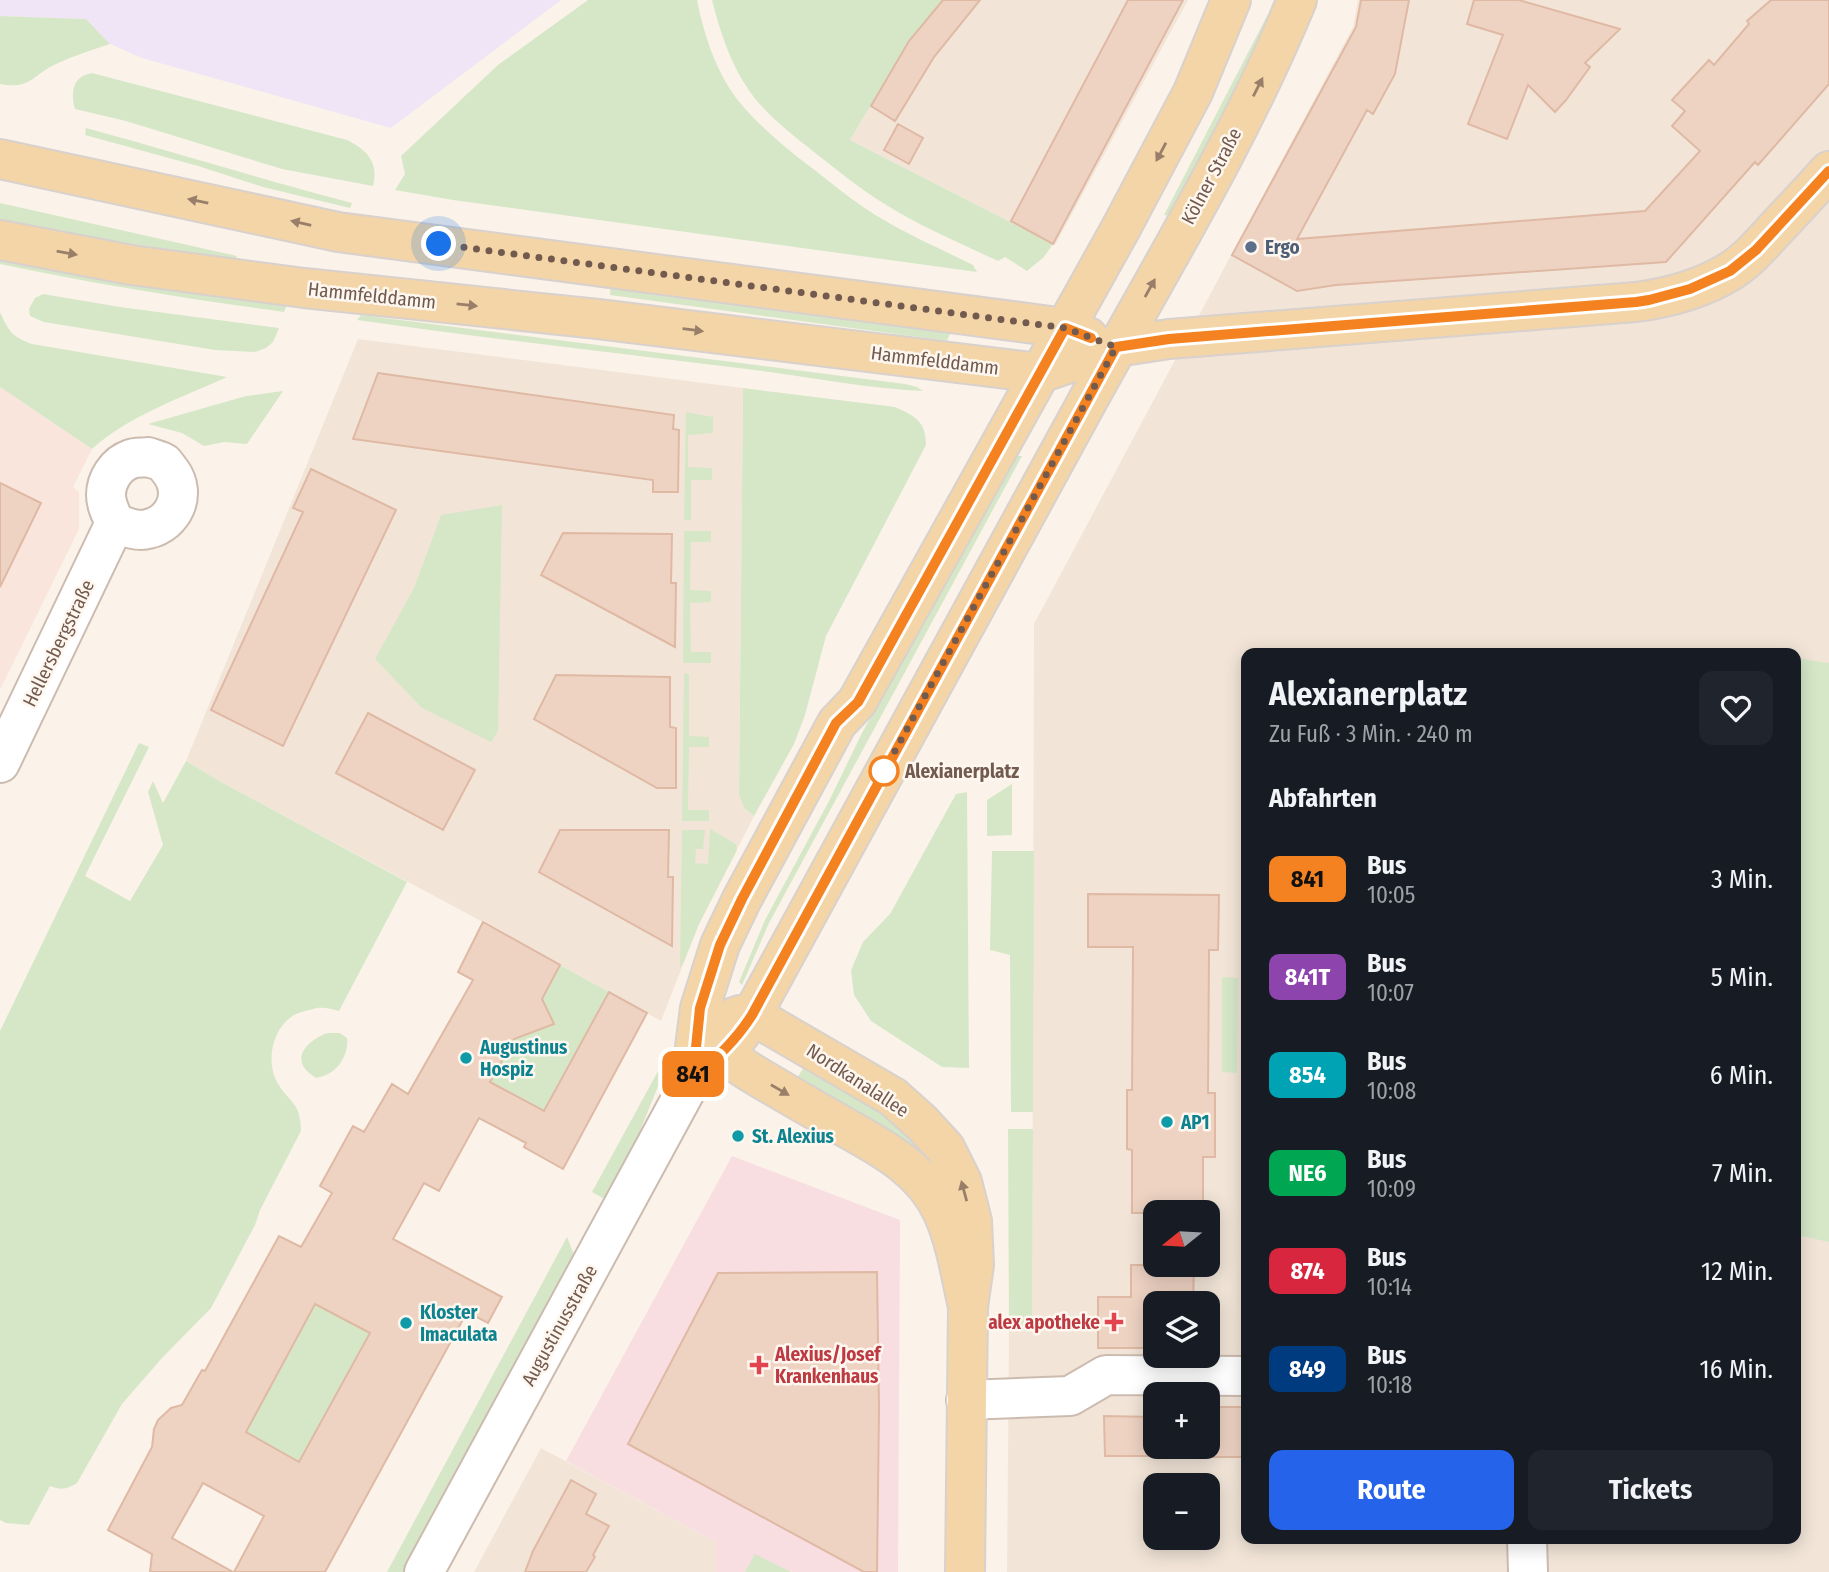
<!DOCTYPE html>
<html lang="de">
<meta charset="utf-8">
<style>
:root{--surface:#171b24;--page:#20242c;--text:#f1f3f6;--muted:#9ea1a6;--accent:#2563eb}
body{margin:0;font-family:"Fira Sans Condensed",sans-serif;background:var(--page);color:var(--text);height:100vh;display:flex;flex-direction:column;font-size:26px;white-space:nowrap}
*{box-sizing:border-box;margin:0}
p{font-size:23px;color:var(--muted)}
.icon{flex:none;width:38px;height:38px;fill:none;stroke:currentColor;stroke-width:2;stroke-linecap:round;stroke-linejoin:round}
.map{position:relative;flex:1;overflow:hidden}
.details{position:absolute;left:1241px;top:648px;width:560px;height:896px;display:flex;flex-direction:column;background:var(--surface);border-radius:14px;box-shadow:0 4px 18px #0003}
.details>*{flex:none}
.badge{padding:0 14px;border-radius:10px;font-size:24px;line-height:46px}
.needle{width:46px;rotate:252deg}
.buttons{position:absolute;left:1143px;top:1200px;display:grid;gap:14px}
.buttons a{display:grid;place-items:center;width:77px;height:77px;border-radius:14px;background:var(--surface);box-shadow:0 4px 18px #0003;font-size:35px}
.you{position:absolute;width:35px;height:35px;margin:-18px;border:5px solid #fff;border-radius:50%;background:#1a73e8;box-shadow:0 0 0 10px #1a73e833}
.map>.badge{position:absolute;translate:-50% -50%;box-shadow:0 0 0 4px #fff}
h2{padding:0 28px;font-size:26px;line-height:63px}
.round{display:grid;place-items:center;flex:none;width:74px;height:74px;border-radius:14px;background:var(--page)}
.summary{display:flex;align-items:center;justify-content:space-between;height:119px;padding:0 28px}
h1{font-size:33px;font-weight:700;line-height:52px}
.primary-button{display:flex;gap:14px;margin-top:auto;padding:14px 28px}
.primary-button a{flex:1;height:80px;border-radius:14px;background:var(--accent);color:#fff;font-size:28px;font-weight:700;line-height:80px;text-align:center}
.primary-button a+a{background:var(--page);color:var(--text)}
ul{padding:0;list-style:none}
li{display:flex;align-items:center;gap:21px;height:98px;padding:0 28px}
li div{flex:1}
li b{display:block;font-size:26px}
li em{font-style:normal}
li .badge{min-width:77px;font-weight:700;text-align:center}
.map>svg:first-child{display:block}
.residential{fill:#f2e5d8;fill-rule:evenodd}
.commercial{fill:#fae5dd}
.education{fill:#f0e5f7}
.medical{fill:#f8dde1}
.green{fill:#d6e7c8}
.building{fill:#eed3c3;stroke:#dfb9a4;stroke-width:2;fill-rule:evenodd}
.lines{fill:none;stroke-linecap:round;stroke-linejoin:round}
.minor-casing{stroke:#ccbbaf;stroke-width:42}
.major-casing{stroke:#d8d1cd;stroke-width:42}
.minor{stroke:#fff;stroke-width:38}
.major{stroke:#f3d5a7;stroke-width:38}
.oneway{fill:#997f69}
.line-casing{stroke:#fff;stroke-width:16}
.line{stroke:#f58220;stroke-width:10}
.walk{stroke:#735a4e;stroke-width:7;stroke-dasharray:0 12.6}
.service-dot{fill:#5c6f8a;stroke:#fef7ef;stroke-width:2.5}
.stop-dot{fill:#fff;stroke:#f58220;stroke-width:3.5}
.culture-dot{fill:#0f9aa8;stroke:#fef7ef;stroke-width:2.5}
.health-dot{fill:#e0444e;stroke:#fef7ef;stroke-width:2.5}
.labels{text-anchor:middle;stroke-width:5;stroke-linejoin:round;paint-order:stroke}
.street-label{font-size:19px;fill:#735a4e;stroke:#fef7ef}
.service-label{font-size:19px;font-weight:bold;fill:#4e5e75;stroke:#fef7ef;text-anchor:start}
.stop-label{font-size:19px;font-weight:bold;fill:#735a4e;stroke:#fef7ef;text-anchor:start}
.culture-label{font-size:19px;font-weight:bold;fill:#0d838f;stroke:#fef7ef;text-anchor:start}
.health-label{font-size:19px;font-weight:bold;fill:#be3a42;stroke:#fef7ef;text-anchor:end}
</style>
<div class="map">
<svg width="1829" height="1572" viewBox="0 0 1829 1572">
<rect width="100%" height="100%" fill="#fbf3e9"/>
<path class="residential" d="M 943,0 L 1188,0 L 1055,245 L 850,140 L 909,41 Z
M 1358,0 L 1829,0 L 1829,1572 L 1007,1572 L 1009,1330 L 1032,1330 L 1034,624 L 1353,27 ZM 1246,653 L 1796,653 L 1796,1538 L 1246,1538 ZM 1155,1213 L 1208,1213 L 1208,1265 L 1155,1265 ZM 1155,1304 L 1208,1304 L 1208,1356 L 1155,1356 ZM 1155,1395 L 1208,1395 L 1208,1447 L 1155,1447 ZM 1155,1486 L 1208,1486 L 1208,1538 L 1155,1538 Z
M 358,339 L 743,388 L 739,795 L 744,808 L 754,816 L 699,924 L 661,1021 L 483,922 L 221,782 L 186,761 Z
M 541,1448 L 716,1542 L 716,1572 L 474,1572 Z"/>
<path class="commercial" d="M 0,387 L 92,449 L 73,487 L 79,492 L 79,529 L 0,690 Z"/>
<path class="education" d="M 0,0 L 561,0 L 391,128 L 142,58 L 110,44 L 86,19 L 0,16 Z"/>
<path class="medical" d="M 732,1156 L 900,1220 L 898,1572 L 716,1572 L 716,1542 L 566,1461 Z"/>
<path class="green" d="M 588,0 L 697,0 C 704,35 716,71 737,99 C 756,123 780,143 804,162 C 828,180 851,200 877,216 C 908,235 941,249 973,265 L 977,272 L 453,200 L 395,190 L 405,174 L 401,156 L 498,65 Z
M 712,0 L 943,0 L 909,41 L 850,140 L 1053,244 L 1044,257 L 1027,271 L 1005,257 L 998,261 C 960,243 919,226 883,203 C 859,188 837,170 814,152 C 790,133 765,114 748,89 C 730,62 720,32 712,0 Z
M 1274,0 L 1279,0 L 1271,22 L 1171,216 L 1164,215 L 1268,14 Z
M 0,16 L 86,19 L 110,44 C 92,50 73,56 56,64 C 32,75 31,90 0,84 Z
M 92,73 L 347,140 C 367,150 379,162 373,186 L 282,169 L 126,121 L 75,109 C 70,92 73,76 92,73 Z
M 86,128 C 175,152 263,180 352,203 L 350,208 L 263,187 L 198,166 L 85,135 Z
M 0,203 L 237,256 L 235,262 L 0,225 Z
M 0,258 L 132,283 L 287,305 L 284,312 C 189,299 94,284 0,264 Z
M 611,285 L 951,331 L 947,341 L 610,295 Z
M 43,294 L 120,307 L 279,328 L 273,342 L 266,348 L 255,352 L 215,350 L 44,322 L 30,316 L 29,309 L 35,298 Z
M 0,312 C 8,330 12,337 32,344 L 227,377 C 181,398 130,415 92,449 L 0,387 Z
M 361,315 L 905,384 L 917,387 L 923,391 C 860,388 799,375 738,368 C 610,352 483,338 357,320 Z
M 743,388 L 895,407 C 915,416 926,421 926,445 L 826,636 L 805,715 L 794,744 L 754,816 L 744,808 L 739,795 Z
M 283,391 L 247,444 L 224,442 L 204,446 L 182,433 L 148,424 L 246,396 Z
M 686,412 L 713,417 L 713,433 L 688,435 L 688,467 L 712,468 L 712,480 L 691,480 L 691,520 L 684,520 Z
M 1013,456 L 1022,456 L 769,923 L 742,985 L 739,982 L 765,920 L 829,801 L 861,735 Z
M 502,505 L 498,731 L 491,742 L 422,708 L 375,659 L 414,588 L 441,515 Z
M 684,531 L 711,531 L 711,542 L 691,542 L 690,590 L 711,591 L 711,602 L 690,603 L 691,652 L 711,652 L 711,663 L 683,663 Z
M 1796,658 L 1829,663 L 1829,1242 L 1796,1235 Z
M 684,673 L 689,674 L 689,736 L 709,737 L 709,747 L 689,747 L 688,810 L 709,810 L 709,821 L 682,821 Z
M 139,743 L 149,747 L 85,876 L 130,901 L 163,845 L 148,792 L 153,781 L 163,803 L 186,761 L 221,782 L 407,882 L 339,1011 C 332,1009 324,1007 317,1008 C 309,1010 298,1012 291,1017 C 273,1030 267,1058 275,1078 C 286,1102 301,1099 301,1131 L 260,1210 L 255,1225 L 211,1308 L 162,1358 L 122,1404 L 77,1483 C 66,1490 61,1490 50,1486 L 29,1525 L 6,1523 L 0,1520 L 0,1031 Z
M 1012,784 L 1012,835 L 987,836 L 987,800 Z
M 967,792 L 969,1068 L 942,1067 L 871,1021 L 854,995 L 851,970 L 863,942 L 890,914 L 956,794 Z
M 710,829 L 736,844 L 737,850 L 699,924 L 682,966 L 680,967 L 682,830 L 705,830 L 703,849 L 696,849 L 695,863 L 708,864 Z
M 992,851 L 1034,851 L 1033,1112 L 1011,1112 L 1010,955 L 990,950 Z
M 560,965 L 609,992 L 544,1111 L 490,1082 L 518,1031 L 546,1008 L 542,999 Z
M 1222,977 L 1238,978 L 1237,1073 L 1222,1072 Z
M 327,1033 L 340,1033 L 347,1038 C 349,1051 341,1068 328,1074 C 324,1076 320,1077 316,1078 C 288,1061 305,1042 327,1033 Z
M 663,1062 L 667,1064 L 640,1131 L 608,1201 L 592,1192 Z
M 804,1067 L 866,1101 L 893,1121 L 924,1150 L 918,1156 L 794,1083 Z
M 1008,1129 L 1033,1129 L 1032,1330 L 1009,1330 Z
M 567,1237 L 573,1252 L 573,1267 L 407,1572 L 387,1572 Z
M 315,1304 L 370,1333 L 299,1462 L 246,1432 Z
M 755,1554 L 791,1572 L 745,1572 Z"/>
<path class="building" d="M 943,0 L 980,0 L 934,57 L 895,121 L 871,106 L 909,41 Z
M 1128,0 L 1183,0 L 1053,244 L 1011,221 Z
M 1361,0 L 1409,0 L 1395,74 L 1373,114 L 1367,110 L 1297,239 L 1645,211 L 1700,151 L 1672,126 L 1685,111 L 1672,100 L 1709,60 L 1714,65 L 1749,24 L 1747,21 L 1771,0 L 1829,0 L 1829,84 L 1758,165 L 1755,162 L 1666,262 L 1336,285 L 1297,291 L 1232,255 L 1356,27 Z
M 1474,0 L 1519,0 L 1620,29 L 1585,63 L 1590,67 L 1566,100 L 1555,112 L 1528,85 L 1507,139 L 1468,124 L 1503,35 L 1467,24 Z
M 898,124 L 923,138 L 909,164 L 884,150 Z
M 378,373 L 674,415 L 673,429 L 679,430 L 678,492 L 653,492 L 653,480 L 353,439 Z
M 311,469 L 396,510 L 283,746 L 211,710 L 303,512 L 293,508 Z
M 0,483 L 41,503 L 0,587 Z
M 563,533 L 672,534 L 671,583 L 676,583 L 675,647 L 541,575 Z
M 556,675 L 670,677 L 670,727 L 676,728 L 676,788 L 657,788 L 534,719 Z
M 368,713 L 475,770 L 443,830 L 336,773 Z
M 560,830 L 669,830 L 668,877 L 673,877 L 672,946 L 539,872 Z
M 1088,894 L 1219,895 L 1218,950 L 1209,950 L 1208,1093 L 1215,1093 L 1215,1157 L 1203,1157 L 1203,1213 L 1132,1213 L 1132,1150 L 1127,1149 L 1127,1090 L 1132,1090 L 1133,947 L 1088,947 Z
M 483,922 L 560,965 L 542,999 L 554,1024 L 514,1039 L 490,1082 L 544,1111 L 609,992 L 647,1013 L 563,1169 L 524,1147 L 526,1143 L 479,1118 L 439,1191 L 424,1183 L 393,1239 L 502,1297 L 488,1323 L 467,1312 L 325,1572 L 234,1572 L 264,1516 L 203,1483 L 172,1538 L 233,1572 L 150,1572 L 152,1554 L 108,1530 L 152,1447 L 154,1429 L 158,1420 L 171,1408 L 182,1405 L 202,1370 L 205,1371 L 279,1236 L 301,1247 L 332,1193 L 320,1186 L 353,1126 L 364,1132 L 392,1084 L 408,1094 L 473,980 L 458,972 ZM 315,1304 L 370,1333 L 299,1462 L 246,1432 Z
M 1131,1265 L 1194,1265 L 1193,1304 L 1155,1304 L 1155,1348 L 1098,1348 L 1098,1297 L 1131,1297 Z
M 877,1272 L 879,1409 L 877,1572 L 864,1572 L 628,1444 L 718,1273 Z
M 1208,1407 L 1246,1407 L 1246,1457 L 1208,1457 Z
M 1104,1416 L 1155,1417 L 1155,1456 L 1105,1456 Z
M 571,1480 L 596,1494 L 586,1514 L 609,1526 L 593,1555 L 595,1557 L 586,1572 L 525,1572 L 533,1551 Z"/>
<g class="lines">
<g class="minor-casing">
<path id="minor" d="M 148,457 C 153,459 160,460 164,463 C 165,464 170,471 171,472 C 187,494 174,523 148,529 C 137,532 126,527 115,523 C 111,514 106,505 106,495 C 106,480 116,464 131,459 C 136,457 143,458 148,457 Z
M 0,763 L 115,523
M 966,1400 L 1070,1396 L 1106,1375 L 1246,1376
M 1527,1538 L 1528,1572
M 424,1572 L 693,1077 L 724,1052"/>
</g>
<g class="major-casing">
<path id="major" d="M 0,159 L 338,232 L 1065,328 L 1088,337
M 0,240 L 131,265 L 304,288 L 598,319 L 1040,373 L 1117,347 L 1169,339 L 1636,302 C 1667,298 1701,289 1729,272 C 1749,260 1765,240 1781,223 C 1797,206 1813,189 1829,171
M 729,1019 L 740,1015 L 752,1015 L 893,1097 L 922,1123 L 945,1148 L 962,1182 L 972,1221 L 974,1265 L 968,1307 L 965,1572
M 717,1029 C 721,1053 731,1060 750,1072 C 778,1089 806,1105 834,1121 C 876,1145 922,1166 943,1213 C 956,1242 961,1276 968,1307
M 695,1047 L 700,1008 L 720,945 L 742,899 L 837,723 L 857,702 L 1121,228 L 1193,92 L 1231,0
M 724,1052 L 740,1034 L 752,1015 C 863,810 975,605 1088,400 C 1160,269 1240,139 1297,0"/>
</g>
<use href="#minor" class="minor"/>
<use href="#major" class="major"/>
</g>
<defs><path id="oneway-solid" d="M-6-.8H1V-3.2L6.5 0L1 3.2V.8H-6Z" transform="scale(1.75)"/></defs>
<g class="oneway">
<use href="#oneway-solid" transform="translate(1258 87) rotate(-63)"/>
<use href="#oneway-solid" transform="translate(1161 152) rotate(118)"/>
<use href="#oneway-solid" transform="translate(198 201) rotate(-168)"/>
<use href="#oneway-solid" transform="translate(301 223) rotate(-167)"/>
<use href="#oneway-solid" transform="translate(67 253) rotate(10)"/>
<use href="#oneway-solid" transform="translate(1150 288) rotate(-61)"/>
<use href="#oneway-solid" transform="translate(467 305) rotate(6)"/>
<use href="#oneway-solid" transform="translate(693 330) rotate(7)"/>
<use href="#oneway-solid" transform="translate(780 1090) rotate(30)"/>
<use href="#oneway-solid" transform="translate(964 1191) rotate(-105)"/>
</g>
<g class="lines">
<g class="line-casing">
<path id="line" d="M 1091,338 L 1065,328 L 858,702 L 836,723 L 742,899 L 720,945 L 700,1008 L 693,1077 C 717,1059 736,1040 752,1015 L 1116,347 L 1169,339 L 1636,302 L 1649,300 L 1690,289 L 1730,271 L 1756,250 L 1829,171"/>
</g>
<use href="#line" class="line"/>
<path class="walk" d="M 439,244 L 1065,328 L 1116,347 L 884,771"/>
</g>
<circle class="service-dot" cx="1251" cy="247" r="7"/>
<circle class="stop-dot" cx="884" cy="771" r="14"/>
<g class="culture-dot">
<circle cx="466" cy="1058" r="7"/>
<circle cx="1167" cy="1122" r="7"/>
<circle cx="738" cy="1136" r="7"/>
<circle cx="406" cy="1323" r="7"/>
</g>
<g class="health-dot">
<path d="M1110.5 1311.5h7v7h7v7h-7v7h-7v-7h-7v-7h7z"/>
<path d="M755.5 1354.5h7v7h7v7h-7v7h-7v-7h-7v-7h7z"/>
</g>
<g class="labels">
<g class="street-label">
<text transform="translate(1211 176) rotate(-62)" y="7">Kölner Straße</text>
<text transform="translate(372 295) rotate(6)" y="7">Hammfelddamm</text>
<text transform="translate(935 360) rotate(7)" y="7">Hammfelddamm</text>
<text transform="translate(58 643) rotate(-64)" y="7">Hellersbergstraße</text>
<text transform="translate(858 1080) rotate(33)" y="7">Nordkanalallee</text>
<text transform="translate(559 1325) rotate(-61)" y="7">Augustinusstraße</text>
</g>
<g class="service-label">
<text x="1265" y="254">Ergo</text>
</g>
<g class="stop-label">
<text x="905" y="778">Alexianerplatz</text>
</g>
<g class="culture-label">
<text x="480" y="1054">Augustinus<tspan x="480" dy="22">Hospiz</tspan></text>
<text x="1181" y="1129">AP1</text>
<text x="752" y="1143">St. Alexius</text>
<text x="420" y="1319">Kloster<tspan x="420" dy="22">Imaculata</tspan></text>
</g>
<g class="health-label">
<text x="1100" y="1329">alex apotheke</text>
<text x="775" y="1361" text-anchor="start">Alexius/Josef<tspan x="775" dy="22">Krankenhaus</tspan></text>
</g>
</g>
</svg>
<div class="buttons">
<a><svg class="needle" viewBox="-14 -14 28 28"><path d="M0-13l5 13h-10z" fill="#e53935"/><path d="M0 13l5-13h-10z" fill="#9ea1a6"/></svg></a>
<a><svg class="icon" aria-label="layers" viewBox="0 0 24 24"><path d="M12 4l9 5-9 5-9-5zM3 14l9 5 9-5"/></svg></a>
<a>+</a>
<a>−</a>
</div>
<div class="you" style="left:439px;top:244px"></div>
<b class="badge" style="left:693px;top:1074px;background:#f58220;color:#111">841</b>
<section class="details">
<div class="summary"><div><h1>Alexianerplatz</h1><p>Zu Fuß · 3 Min. · 240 m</p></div><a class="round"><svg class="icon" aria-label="heart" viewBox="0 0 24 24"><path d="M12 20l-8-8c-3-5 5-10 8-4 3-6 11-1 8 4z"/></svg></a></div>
<h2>Abfahrten</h2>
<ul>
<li><span class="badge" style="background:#f58220;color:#111">841</span><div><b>Bus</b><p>10:05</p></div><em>3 Min.</em></li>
<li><span class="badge" style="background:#8e44ad;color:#fff">841T</span><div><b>Bus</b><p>10:07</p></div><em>5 Min.</em></li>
<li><span class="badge" style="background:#00a3b4;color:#fff">854</span><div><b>Bus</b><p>10:08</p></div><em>6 Min.</em></li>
<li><span class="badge" style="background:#00a651;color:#fff">NE6</span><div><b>Bus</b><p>10:09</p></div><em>7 Min.</em></li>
<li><span class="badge" style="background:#d7263d;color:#fff">874</span><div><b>Bus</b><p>10:14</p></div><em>12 Min.</em></li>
<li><span class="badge" style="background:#003b80;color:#fff">849</span><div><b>Bus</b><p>10:18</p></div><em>16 Min.</em></li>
</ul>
<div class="primary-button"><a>Route</a><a>Tickets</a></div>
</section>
</div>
